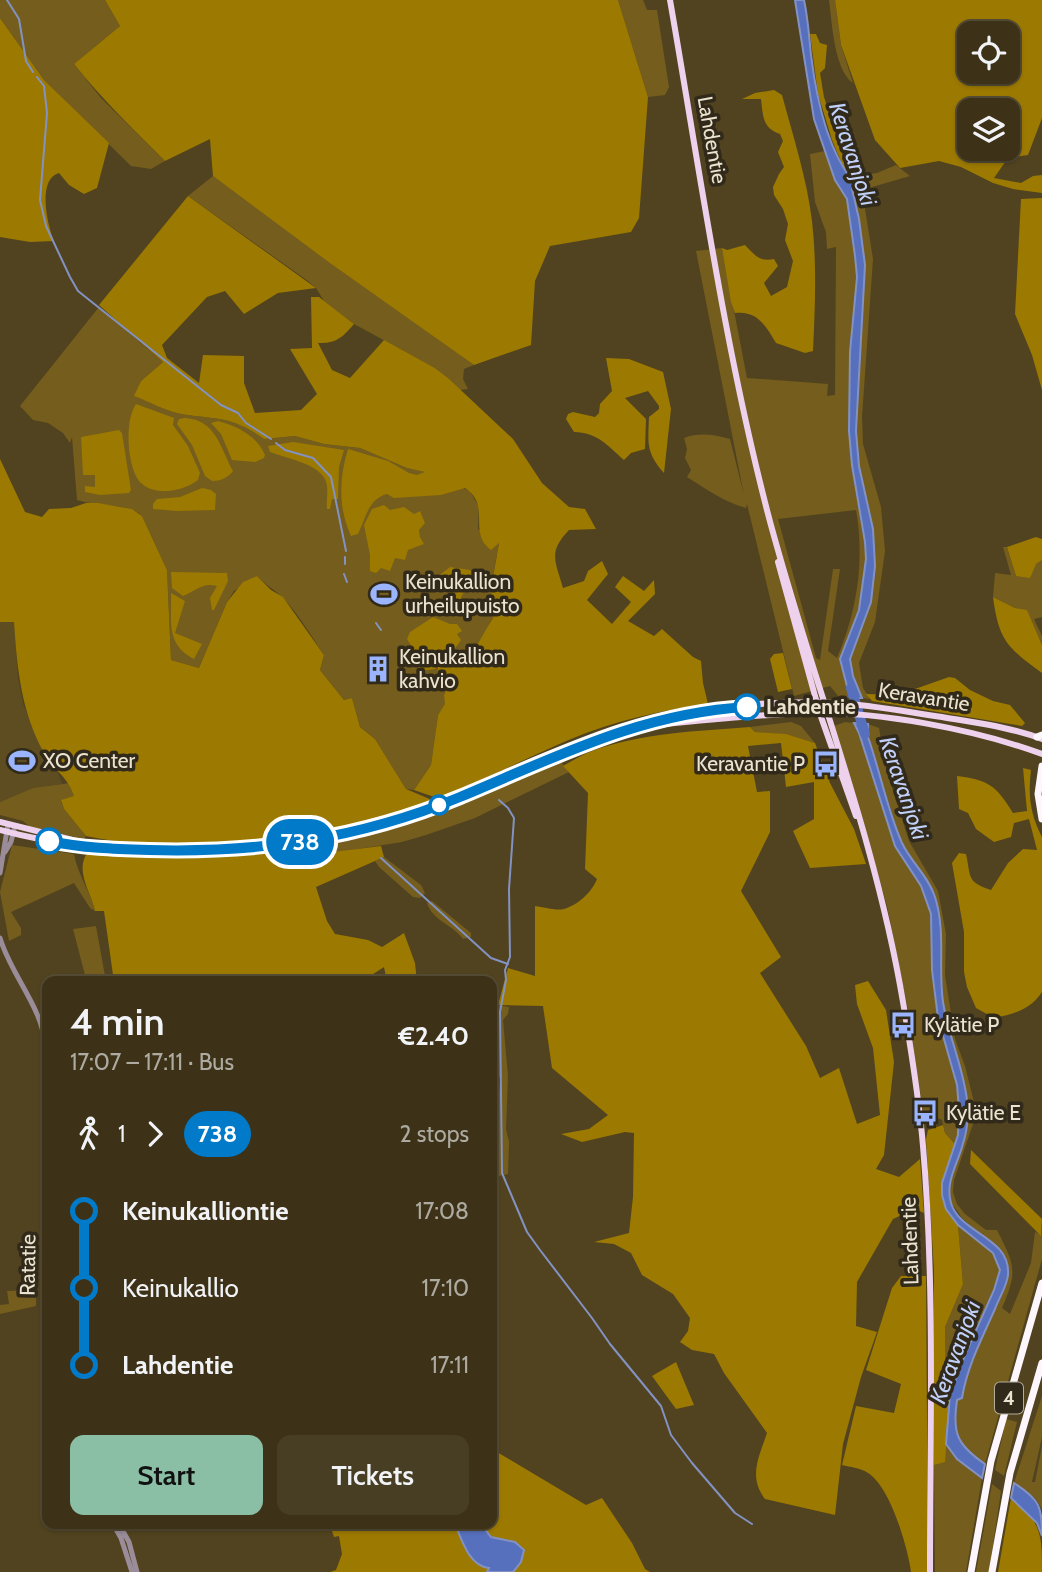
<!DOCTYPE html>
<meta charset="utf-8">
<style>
:root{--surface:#3d3217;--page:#483e24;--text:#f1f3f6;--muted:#adaaa1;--line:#564d36;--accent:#8abfa5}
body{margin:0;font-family:Cabin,sans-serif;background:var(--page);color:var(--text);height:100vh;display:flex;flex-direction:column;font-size:26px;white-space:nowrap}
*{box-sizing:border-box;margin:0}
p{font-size:23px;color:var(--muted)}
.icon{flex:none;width:38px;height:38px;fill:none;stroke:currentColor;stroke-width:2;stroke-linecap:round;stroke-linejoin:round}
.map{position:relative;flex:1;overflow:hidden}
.drawer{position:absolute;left:42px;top:976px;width:455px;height:553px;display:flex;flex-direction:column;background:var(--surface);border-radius:14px;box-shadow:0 2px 5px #0004,0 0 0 2px var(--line)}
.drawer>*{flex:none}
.badge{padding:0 14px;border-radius:23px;font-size:24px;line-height:46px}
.controls{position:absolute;left:957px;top:21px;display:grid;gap:14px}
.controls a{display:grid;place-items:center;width:63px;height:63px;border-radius:14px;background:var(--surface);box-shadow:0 2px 5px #0004,0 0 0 2px var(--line);font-size:35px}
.map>.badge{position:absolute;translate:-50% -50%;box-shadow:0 0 0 4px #fff}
.legs{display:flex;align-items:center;gap:10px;height:77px;padding:0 28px;font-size:23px}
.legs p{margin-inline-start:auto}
.overview{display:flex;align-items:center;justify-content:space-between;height:119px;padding:0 28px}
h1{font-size:38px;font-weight:600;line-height:52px}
.primary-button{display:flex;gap:14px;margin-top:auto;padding:14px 28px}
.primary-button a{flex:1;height:80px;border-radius:14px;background:var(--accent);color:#111;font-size:28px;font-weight:600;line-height:80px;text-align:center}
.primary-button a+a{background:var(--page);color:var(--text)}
ul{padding:0 28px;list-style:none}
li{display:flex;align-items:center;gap:24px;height:77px;font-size:26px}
li i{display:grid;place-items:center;width:10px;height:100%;margin:0 9px;background:currentColor}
li i::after{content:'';width:18px;height:18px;margin:-9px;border:5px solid;border-radius:50%;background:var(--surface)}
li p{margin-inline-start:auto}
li:first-child i{background:linear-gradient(#0000 50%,currentColor 0)}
li:last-child i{background:linear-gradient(currentColor 50%,#0000 0)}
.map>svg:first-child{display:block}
.built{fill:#5e4d20}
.green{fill:#745d1d;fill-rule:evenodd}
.forest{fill:#9c7900;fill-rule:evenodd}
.water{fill:#5770bd;stroke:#8392c2;stroke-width:2}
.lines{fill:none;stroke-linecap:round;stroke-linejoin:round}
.stream{stroke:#8392c2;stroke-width:2}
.river{stroke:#5770bd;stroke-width:10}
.minor{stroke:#9a8c99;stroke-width:5}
.major{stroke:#eed1ec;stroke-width:6}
.highway{stroke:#fdf6fd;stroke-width:7}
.line-1-casing{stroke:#fff;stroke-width:16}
.line-1{stroke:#007ac9;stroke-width:10}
.stop-1-dot{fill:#fff;stroke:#007ac9;stroke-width:3.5}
.labels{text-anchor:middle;stroke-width:7;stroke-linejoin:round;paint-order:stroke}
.shield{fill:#312a1b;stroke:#b3ac99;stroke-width:2}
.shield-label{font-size:19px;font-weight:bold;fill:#ebe3cf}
.street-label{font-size:21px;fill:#ebe3cf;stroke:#312a1b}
.poi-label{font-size:21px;fill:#ebe3cf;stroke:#312a1b;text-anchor:start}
.stop-label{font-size:21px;font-weight:bold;fill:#ebe3cf;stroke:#312a1b;text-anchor:start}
.water-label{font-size:23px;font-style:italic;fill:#c0d0f9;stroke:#312a1b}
</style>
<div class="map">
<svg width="1042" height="1572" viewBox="0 0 1042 1572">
<rect width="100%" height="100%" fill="#51431f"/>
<path class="built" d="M 0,622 L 14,622 L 18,678 L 23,704 L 45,755 L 56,767 L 62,784 L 33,788 L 0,802 Z"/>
<path class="green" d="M 0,0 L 105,0 L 120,26 L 74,64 L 101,98 L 165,161 L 151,169 L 131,166 L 44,80 L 0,18 Z
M 618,0 L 643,0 L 647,10 L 657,10 L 669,87 L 665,95 L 648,97 Z
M 829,0 L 835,0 L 841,45 L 853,83 C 834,70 832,22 829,0 Z
M 825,151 L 835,180 L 847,199 L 857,277 L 850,352 L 849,431 L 855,488 L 865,542 L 866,559 L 859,610 L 840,659 L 850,698 L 839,697 L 830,686 L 794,696 L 747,504 L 746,508 C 724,502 706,489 687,477 L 691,470 L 685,458 L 687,449 L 684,438 C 700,432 715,435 730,439 L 744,495 L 696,251 L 722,248 L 747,378 L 828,384 L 827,396 L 835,395 L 836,247 L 827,249 L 826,232 L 815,202 L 810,154 ZM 856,510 C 865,561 857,611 837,658 L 828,651 L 840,569 L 833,569 L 820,660 L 816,658 L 778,519 Z
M 847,164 L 856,176 L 877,173 L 896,165 L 910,176 L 862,190 L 873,259 L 862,417 L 863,444 L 881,507 L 885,551 L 875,622 L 859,663 L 863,688 L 870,699 L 862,698 L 849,663 L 871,602 L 875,566 L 873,529 L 859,466 L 856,431 L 865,265 L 859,219 L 844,169 L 847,169 Z
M 213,176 L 474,365 L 464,369 L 463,379 L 468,389 L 460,390 L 435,368 L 354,324 L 324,301 L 316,288 L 308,281 L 188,196 Z
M 99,307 L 163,362 L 141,381 L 135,396 C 150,402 165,411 181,414 C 218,420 231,415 264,439 L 295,436 L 324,444 L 360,448 L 407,468 L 427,472 L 470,491 L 479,507 L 478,529 L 499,542 C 495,567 489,590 494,616 C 483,631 483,657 469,668 L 456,667 L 444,695 L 446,704 L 438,715 L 431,765 L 414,790 L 406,789 L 375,739 L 360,727 L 352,698 L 344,700 L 320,670 L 324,655 C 312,637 298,613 283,598 C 276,590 265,585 257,576 L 234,591 L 227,602 L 199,668 L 171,660 L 167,570 L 142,516 C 130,503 94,506 77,500 L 72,437 L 70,443 L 63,433 L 48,423 L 33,420 L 20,406 Z
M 1003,547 L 1007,547 L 1016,576 L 1042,560 L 1042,617 L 1034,619 L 1042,636 L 1042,645 L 1027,611 L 1015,608 L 993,597 L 995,573 L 1011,575 Z
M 791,722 L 801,726 L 815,743 L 788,735 L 755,732 L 750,727 Z
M 845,722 L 854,723 L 859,733 L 895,846 L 921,886 L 931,914 L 932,970 L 938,1018 L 957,1085 L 959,1109 L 958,1135 L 955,1144 L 945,1133 L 942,1120 L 923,1111 L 908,1010 L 887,906 L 834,726 Z
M 868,724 L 879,728 L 886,769 L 909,841 L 938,891 L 946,934 L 945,975 L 955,1039 L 965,1066 L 974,1102 L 974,1121 L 954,1180 L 953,1192 L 957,1204 L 965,1214 L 986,1230 L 997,1230 C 1015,1266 1018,1271 1002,1308 L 1010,1314 L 1031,1263 L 1035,1232 L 1041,1235 L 1042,1226 L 1042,1259 L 985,1464 C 957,1445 952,1433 957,1400 L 962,1398 C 967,1369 981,1341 993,1314 C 998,1302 1005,1290 1007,1277 C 1008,1270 1006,1263 1004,1256 L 962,1218 L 950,1201 L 949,1184 L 964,1137 L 943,999 L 939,917 L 933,891 L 901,841 L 868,737 Z
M 584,747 L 561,762 L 569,772 L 475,818 L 426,835 L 402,842 L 333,853 L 329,841 L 358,838 L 419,817 Z
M 70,783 L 75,797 L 61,801 L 64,809 L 86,836 L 84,839 L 30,827 L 23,821 L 0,815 L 0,802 L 33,788 Z
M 12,845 L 74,854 C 78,875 90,891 95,911 L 90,908 L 74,883 L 11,912 L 21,928 L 21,935 L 9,941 L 0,892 Z
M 384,857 L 421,885 L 425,893 L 420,898 L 413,897 L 379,867 L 375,861 Z
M 432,901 L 471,933 L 471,937 L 463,939 C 453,925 432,920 427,903 Z
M 96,926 L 105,976 L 86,979 L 73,929 Z
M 498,1005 L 509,1007 L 508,1014 L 503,1020 L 508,1076 L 506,1129 L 509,1142 L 508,1174 L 499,1176 L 498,1106 L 500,1080 L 495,1054 Z
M 958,1225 L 993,1253 L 1000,1270 L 994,1290 L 962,1362 L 950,1395 L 946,1378 L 945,1327 L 963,1283 Z
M 36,1290 L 36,1306 L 0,1314 L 0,1305 L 9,1304 L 7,1291 Z
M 1042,1396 L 1042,1437 L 1032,1482 L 1035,1482 L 1042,1446 L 1042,1509 L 1035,1498 L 1014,1483 Z
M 1006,1419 L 1017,1422 L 1004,1476 L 995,1470 Z
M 946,1445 L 957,1459 L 982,1478 L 966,1572 L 935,1572 L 934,1465 L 944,1461 Z
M 992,1484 L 1001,1491 L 989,1572 L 976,1572 Z"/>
<path class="forest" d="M 105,0 L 618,0 L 648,97 L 639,218 L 631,232 L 550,246 L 535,281 L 531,345 L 474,365 L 330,263 L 213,176 L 210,139 L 165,161 C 133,129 102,99 74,64 L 120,26 Z
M 835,0 L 1042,0 L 1042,118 L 1028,155 L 1008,158 L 994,178 L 1021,183 L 1033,176 L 1042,175 L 1042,193 L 1013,189 L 993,183 L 961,167 L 939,161 L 900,168 L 875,140 L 841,45 ZM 1008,33 L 1008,72 L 970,72 L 970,33 ZM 1008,110 L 1008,149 L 970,149 L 970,110 Z
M 0,18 L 44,80 L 109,143 L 97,188 L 84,194 L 69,185 L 59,173 C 37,179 47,225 54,241 L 30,242 L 0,237 Z
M 810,34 L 816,34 L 820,43 L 827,45 L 825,68 L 820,73 L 824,97 L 847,170 L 844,169 L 832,140 L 818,94 Z
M 774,90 L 782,95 C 793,136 807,179 812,221 C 817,265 815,308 813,351 L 805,353 L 776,343 C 766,326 757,310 735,313 L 731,302 L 722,248 L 727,250 L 745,245 C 755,255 759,262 774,259 L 778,266 L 764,283 L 771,296 L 787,287 L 793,261 L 785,240 L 788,224 L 783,209 L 774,195 L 773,187 L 779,174 L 784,167 L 778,152 L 783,141 L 780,134 C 762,128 763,115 761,99 L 742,99 L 755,93 Z
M 188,196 L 316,288 L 278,293 L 244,314 L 225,291 L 207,297 L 162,345 L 167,358 L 199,383 L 203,355 L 244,356 L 244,383 L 255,413 L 301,410 L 317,394 L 290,349 L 312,348 L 311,297 L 319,297 L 354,324 C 343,337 336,344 318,343 L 332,370 L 350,378 L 384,340 L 435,368 L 449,379 L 513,439 L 542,483 L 569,507 L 585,509 L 596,529 L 569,530 C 548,552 555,560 563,588 L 584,581 L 588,571 L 602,561 L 608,574 L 587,600 L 612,624 L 631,602 L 615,587 L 623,576 L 644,591 L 654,580 L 655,594 L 628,621 L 654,636 L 662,629 L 693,657 L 701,661 L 703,683 L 708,704 C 662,710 614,721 571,739 C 526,758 483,781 437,798 L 414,790 L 431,765 L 438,715 L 445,704 L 444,695 L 448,686 L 438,688 L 436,683 L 438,667 L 456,667 L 461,661 L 469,668 L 475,664 L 473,652 L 494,616 L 491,600 L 492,583 L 499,543 L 491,550 C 467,532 492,506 465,488 L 441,495 L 394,498 L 387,494 C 368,499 366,518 358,534 L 351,536 C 338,508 339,478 348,449 L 388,461 L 409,473 L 417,475 L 425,472 L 407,468 L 360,448 L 324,444 L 295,436 L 264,439 C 230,415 218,420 181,414 C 165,411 150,402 134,396 L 141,381 L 163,362 L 99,305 Z
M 1042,198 L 1042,390 L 1032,355 L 1015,314 L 1021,199 Z
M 606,358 L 629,359 L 663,372 L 671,409 L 664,473 C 646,452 648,444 649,417 L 659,409 L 659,406 L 648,391 L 625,398 L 646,419 L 645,449 L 631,453 L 624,460 C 608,446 597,432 574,432 L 566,419 L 568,414 L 573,412 L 595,417 L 599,413 L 600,404 L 612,391 Z
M 136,404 L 174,418 L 173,425 L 188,446 L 200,473 L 198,480 C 184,491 156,497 141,483 C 127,469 124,421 136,404 Z
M 185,418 C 216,420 220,447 233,471 C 228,478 220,481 212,481 L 205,476 L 192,445 L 177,424 L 179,419 Z
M 218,421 C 237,426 257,436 265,455 L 264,458 L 255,462 L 232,460 L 221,434 L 211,423 Z
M 119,430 L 122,433 L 131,490 L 129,493 L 100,495 L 85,492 L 85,486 L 95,487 L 95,475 L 83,475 L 81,437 Z
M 293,442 L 344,450 L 339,467 L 338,499 L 332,499 L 330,509 L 327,509 C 326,501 328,494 327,486 C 325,464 287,459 270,452 L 268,446 Z
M 0,459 L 25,512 L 42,517 L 49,509 L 71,508 L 86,503 L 98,503 L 132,509 L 142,516 L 167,570 L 171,660 L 199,668 L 227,602 L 243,582 L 257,576 L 271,590 L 283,597 L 324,655 L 320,670 L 344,700 L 352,698 L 360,727 L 375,739 L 406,789 L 432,800 L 434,803 C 327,843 197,859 86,836 L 64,809 L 61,800 L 74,796 C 68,777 54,770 44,753 C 21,711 17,668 14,622 L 0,622 Z
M 202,488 L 211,490 L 216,494 L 215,510 L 177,511 L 153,509 L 153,504 L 157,499 L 180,497 Z
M 384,505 L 390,510 L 404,507 L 414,514 L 420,511 L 425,523 L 419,530 L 420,537 L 424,544 L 408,550 L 405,560 L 395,558 L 390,571 L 381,568 L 376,573 L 370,571 L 370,555 L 364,525 L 372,509 Z
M 1036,537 L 1042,539 L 1042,560 L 1036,564 L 1030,578 L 1016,576 L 1007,547 Z
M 450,567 L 470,570 L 479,579 L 478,589 L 473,587 L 466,589 L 461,597 L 470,609 L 467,615 L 461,615 C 453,605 446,600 450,587 L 441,574 Z
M 171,572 L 227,573 L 228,581 L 214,610 L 212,610 L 210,598 L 217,586 C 202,582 196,591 183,596 L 172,588 Z
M 171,593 L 185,601 L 175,633 L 202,644 L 194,659 C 165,644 172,621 171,593 Z
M 993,597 L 1015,608 L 1027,610 L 1042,645 L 1042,673 C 1007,647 999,641 993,597 Z
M 433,617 L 450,624 L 457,624 L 462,631 L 457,634 L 461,640 C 454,652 443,658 435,669 L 421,671 L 415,663 L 417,655 L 407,639 L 410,632 Z
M 783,653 L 792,689 L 778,692 L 770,659 L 774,654 Z
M 949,677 L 955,678 L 970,690 L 993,701 L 1010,705 L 1025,723 L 1022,726 L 872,701 L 866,694 L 898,695 Z
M 750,727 L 755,732 L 786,734 L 815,743 L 830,783 L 854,829 L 866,864 L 810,868 L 793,831 L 814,819 L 814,782 L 786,787 L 781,743 L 748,746 L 757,792 L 770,791 L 770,832 L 741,891 L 781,957 L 760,973 L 806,1046 L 820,1078 L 839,1068 L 857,1124 L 880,1115 L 873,1048 L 857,1004 L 855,985 L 868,981 L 886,1010 L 894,1062 L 884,1155 L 876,1169 L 899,1177 L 920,1159 L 924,1213 L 915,1209 L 893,1219 L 857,1282 L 856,1326 L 877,1332 L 861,1377 L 843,1444 L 835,1515 L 765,1499 C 748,1477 759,1457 767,1433 L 724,1373 L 714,1354 L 692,1350 L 680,1342 L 688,1331 L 690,1318 L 673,1294 L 642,1275 L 631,1253 L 614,1244 L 594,1242 L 629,1233 L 633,1197 L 634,1133 L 625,1132 L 582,1142 L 561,1134 L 589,1129 L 608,1115 L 552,1068 L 543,1006 L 498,1005 L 508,968 L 535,976 L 535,906 C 544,907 556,911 564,909 C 578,905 592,892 597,879 L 585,869 L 588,793 L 563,766 C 572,761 582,755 592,751 C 641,733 698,731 750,727 Z
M 1023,768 L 1031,770 C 1028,795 1030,814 1042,837 L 1042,992 C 1030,1010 1014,1014 994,1018 L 976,1008 L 967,987 L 964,972 L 964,932 L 952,863 L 959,853 L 966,854 C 971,876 966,882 991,890 L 1008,863 L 1023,849 L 1037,850 L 1029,819 L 1014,823 L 1011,837 L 994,842 L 976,829 L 968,813 L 959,809 L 957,776 C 988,780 996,785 1013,813 L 1027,811 Z
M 329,841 L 333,852 L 381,846 L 384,857 L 316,887 L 327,921 L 335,934 L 368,940 L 382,947 L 404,933 L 415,963 L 417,982 L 387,982 L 384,967 L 367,978 L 368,982 L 114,982 L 104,911 L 95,911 C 91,892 74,870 88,852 C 116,851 145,856 174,856 C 226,858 278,855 329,841 Z
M 943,1125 L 945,1133 L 955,1144 L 942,1183 L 942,1195 L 946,1209 L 958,1225 L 963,1284 L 945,1327 L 946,1378 L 950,1395 L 945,1462 L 934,1465 L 934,1270 L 926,1139 L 928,1130 Z
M 971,1150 L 1042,1219 L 1041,1236 L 970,1164 Z
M 901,1276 L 926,1276 L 928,1572 L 911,1572 C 908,1548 890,1486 868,1473 C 861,1468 850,1467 842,1465 L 856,1406 L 894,1413 L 901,1384 L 866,1370 L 892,1288 Z
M 676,1362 L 694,1405 L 676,1409 L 652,1376 Z
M 492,1449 L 586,1505 L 602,1498 L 632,1543 L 645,1569 L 650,1572 L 513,1572 L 523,1550 C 515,1538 505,1543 493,1537 C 488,1535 484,1528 481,1524 L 492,1524 Z
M 1011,1498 C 1042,1522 1042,1535 1042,1572 L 998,1572 Z
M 336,1524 L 455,1524 L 469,1554 L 490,1568 L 487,1572 L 330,1572 L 336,1570 L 342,1554 L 339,1536 L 334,1537 L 332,1531 L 337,1530 Z"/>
<path class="water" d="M 795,0 L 804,0 C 808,18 809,36 811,55 C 816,96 826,147 852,180 L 852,189 L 859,219 L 865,265 L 856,431 L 859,466 L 873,529 L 875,566 L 871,602 L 850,659 L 853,676 L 862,698 L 850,698 L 840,659 L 859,610 L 866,559 L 865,542 L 852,465 L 849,431 L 850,352 L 857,277 L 855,256 L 847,199 L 835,180 L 814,119 Z
M 854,723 L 868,724 L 868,737 C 880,771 887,809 902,843 C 911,862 929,877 935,897 C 946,931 938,967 943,1002 C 948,1035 963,1066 967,1100 C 969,1115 967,1132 962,1147 C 957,1165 945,1183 951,1203 C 960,1234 1011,1237 1008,1275 C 1007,1286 999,1298 995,1309 C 982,1338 967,1367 962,1398 L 957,1400 C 952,1433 957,1445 985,1464 L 982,1478 L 957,1459 L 946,1444 L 950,1395 L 962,1362 L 994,1290 L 1000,1270 L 993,1253 L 958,1225 L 946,1209 L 942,1195 L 942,1183 L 958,1135 L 959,1109 L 957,1085 L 938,1018 L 932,970 L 931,914 L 921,886 L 895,846 L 859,733 Z
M 1014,1483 C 1040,1500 1042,1506 1042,1536 L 1037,1523 L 1011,1498 Z
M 455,1524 L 481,1524 L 491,1537 L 515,1542 L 524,1550 L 521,1562 L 513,1572 L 487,1572 L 489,1568 C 469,1566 462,1540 455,1524 Z"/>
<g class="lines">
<path class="stream" d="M 7,0 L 19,19 L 26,61 L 33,72
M 37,77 L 44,86 L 47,113 L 40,200 L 46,226 L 70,277 L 78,291 L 221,405 L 238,413 L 246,423 L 271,439
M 276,443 L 285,450 L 313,458 L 331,477 L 346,551
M 345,564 L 345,557
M 344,574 L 347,582
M 376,623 L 381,630
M 499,800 L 508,808 L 514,818 L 509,889 L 510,957 L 505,970 L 506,980 L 500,1012 L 502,1173 L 527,1232 L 540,1250 L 592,1318 L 610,1344 L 661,1406 L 671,1435 L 692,1463 L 735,1513 L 752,1524
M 381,858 L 491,958 L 508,964"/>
<path class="river" d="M 851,688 L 865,734"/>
<path class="minor" d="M 5,852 L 11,842 L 15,826
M 0,873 L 8,824
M 0,938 C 8,965 26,988 37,1014 C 47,1036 47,1061 47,1085
M 47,1098 L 43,1353 L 47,1390
M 113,1524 L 121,1538 L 132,1572
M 119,1524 L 129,1542 L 137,1572"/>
<path class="major" d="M 670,0 C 700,172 724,345 768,514 C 811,677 875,835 903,1002 C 911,1049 919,1098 923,1146 C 935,1287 930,1430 930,1572
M 778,562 L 820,714 L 856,816
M 645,726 C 698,721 752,715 805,713 C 878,711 974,729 1042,754
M 0,822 L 89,844
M 0,830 C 106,859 251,858 357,831 C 445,808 523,763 608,735 C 680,711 759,699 836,703 C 872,705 907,712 942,717 C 976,723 1010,727 1042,739"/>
<path class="highway" d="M 1037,737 L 1042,735
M 1042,766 L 1038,794 L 1042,819
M 971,1572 L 991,1461 L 1042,1283
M 992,1572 L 1010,1473 L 1042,1363"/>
</g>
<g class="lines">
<g class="line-1-casing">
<path id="line-1" d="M 49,841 C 82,848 115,849 149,850 C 258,853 359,839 460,797 C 556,757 641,713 747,707"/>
</g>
<use href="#line-1" class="line-1"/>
</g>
<defs>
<g id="stadium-bare" transform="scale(2.1)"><path d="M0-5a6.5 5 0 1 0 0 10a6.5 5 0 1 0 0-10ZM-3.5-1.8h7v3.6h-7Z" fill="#9ab5fd" stroke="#312a1b" stroke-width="2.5" paint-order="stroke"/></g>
<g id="building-bare" transform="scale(2.1)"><path d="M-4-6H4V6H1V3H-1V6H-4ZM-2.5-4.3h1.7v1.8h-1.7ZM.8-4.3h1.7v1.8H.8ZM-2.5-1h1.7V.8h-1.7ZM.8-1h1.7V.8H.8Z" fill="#9ab5fd" stroke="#312a1b" stroke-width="2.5" paint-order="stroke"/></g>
<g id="bus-bare" transform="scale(2.1)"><path d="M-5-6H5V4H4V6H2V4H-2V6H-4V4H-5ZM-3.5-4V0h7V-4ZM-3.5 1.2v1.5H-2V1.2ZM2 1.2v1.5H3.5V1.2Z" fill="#9ab5fd" stroke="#312a1b" stroke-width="2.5" paint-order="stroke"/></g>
</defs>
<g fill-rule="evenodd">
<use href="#stadium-bare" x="384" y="594"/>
<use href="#building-bare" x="378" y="669"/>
<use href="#stadium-bare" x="22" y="761"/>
<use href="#bus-bare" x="826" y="764"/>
<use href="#bus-bare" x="903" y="1025"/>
<use href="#bus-bare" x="925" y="1113"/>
</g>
<g class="stop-1-dot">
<circle cx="747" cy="707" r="12"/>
<circle cx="439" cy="805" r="9"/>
<circle cx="49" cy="841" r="12"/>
</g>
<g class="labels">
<rect class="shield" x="995" y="1382.5" width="28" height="31" rx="5"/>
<g class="shield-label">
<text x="1009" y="1405">4</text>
</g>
<g class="street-label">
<text transform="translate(712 140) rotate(80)" y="7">Lahdentie</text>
<text transform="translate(924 697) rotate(9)" y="7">Keravantie</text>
<text transform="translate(910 1241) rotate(-92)" y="7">Lahdentie</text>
<text transform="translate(28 1265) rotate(-89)" y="7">Ratatie</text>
</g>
<g class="poi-label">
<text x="405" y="589">Keinukallion<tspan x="405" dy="24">urheilupuisto</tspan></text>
<text x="399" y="664">Keinukallion<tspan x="399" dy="24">kahvio</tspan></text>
<text x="43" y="768">XO Center</text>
<text x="805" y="771" text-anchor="end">Keravantie P</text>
<text x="924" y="1032">Kylätie P</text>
<text x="946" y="1120">Kylätie E</text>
</g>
<g class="stop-label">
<text x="766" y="714">Lahdentie</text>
</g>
<g class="water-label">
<text transform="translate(853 154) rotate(72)" y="8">Keravanjoki</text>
<text transform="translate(904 788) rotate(71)" y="8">Keravanjoki</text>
<text transform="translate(955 1352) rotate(-70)" y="8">Keravanjoki</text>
</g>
</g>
</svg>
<div class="controls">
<a><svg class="icon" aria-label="locate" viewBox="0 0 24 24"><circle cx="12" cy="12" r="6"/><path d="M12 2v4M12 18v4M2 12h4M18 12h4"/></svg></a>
<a><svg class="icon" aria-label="layers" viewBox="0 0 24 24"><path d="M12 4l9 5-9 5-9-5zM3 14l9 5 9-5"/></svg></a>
</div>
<b class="badge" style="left:300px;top:842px;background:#007ac9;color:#fff">738</b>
<section class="drawer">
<div class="overview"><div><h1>4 min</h1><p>17:07 – 17:11 · Bus</p></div><b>€2.40</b></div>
<div class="legs"><svg class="icon" aria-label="walk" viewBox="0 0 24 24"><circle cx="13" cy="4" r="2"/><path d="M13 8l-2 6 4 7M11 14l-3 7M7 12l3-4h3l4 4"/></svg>1<svg class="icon" aria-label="forward" viewBox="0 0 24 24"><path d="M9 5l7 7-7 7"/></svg><b class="badge" style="background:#007ac9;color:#fff">738</b><p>2 stops</p></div>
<ul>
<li><i style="color:#007ac9"></i><b>Keinukalliontie</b><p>17:08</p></li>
<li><i style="color:#007ac9"></i><span>Keinukallio</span><p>17:10</p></li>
<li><i style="color:#007ac9"></i><b>Lahdentie</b><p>17:11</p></li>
</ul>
<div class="primary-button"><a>Start</a><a>Tickets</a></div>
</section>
</div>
